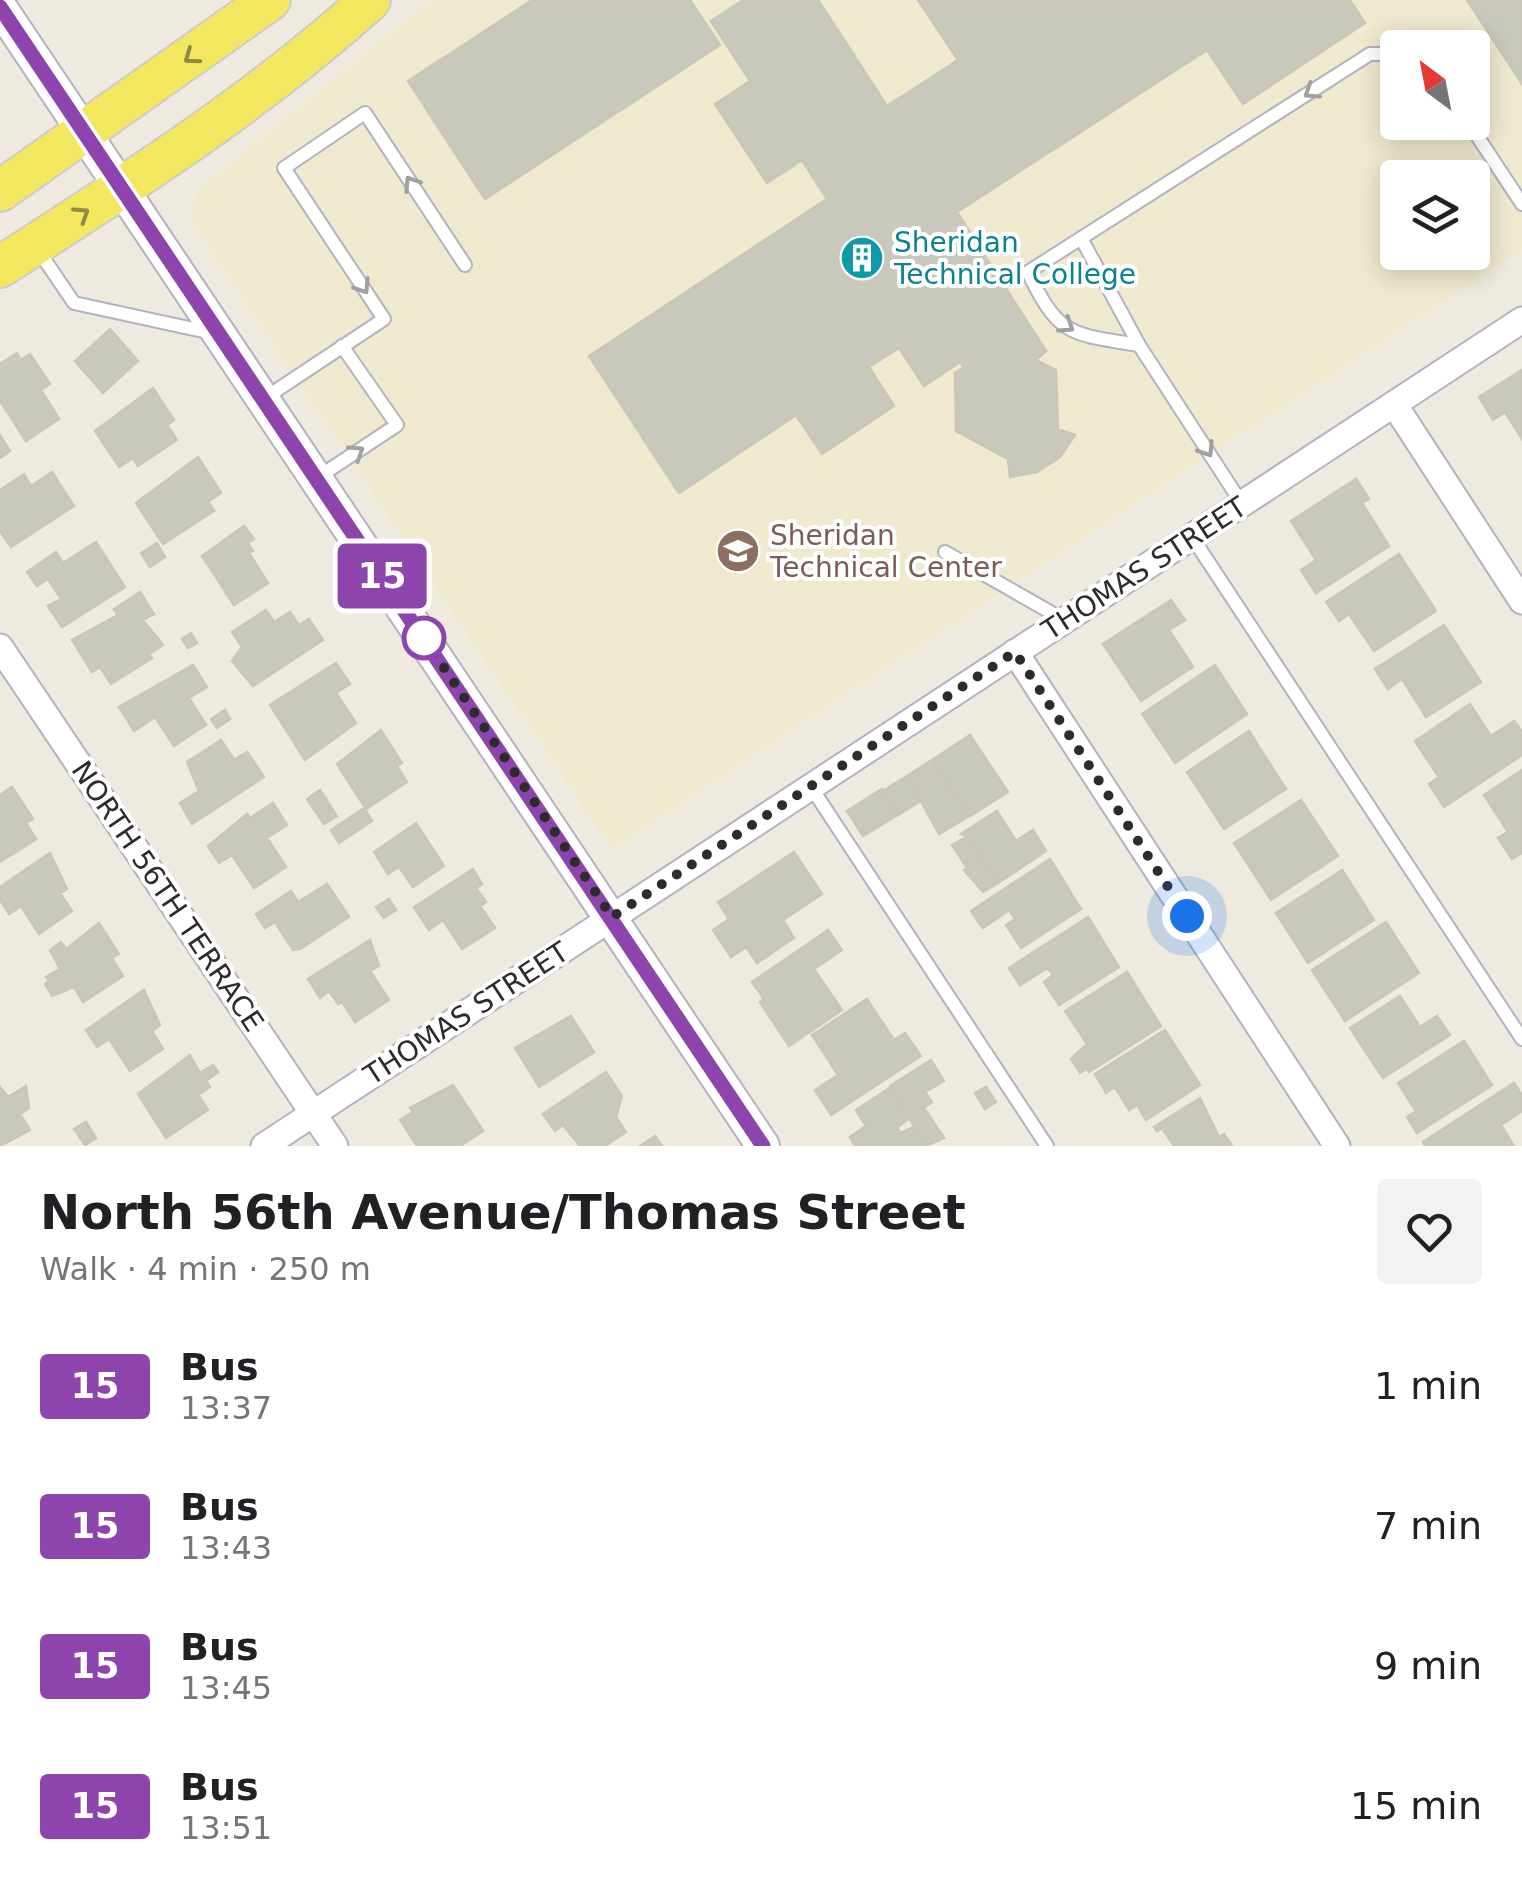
<!DOCTYPE html>
<meta charset="utf-8">
<style>
:root{--surface:#fff;--page:#f2f2f2;--text:#202124;--muted:#757577}
body{margin:0;font-family:"DejaVu Sans",sans-serif;background:var(--page);color:var(--text);height:100vh;display:flex;flex-direction:column;font-size:38px;white-space:nowrap}
*{box-sizing:border-box;margin:0}
p{font-size:32px;color:var(--muted)}
.icon{flex:none;width:55px;height:55px;fill:none;stroke:currentColor;stroke-width:2;stroke-linecap:round;stroke-linejoin:round}
.map{position:relative;height:1146px;overflow:hidden}
.details{display:flex;flex-direction:column;background:var(--surface);flex:1}
.details>*{flex:none}
.badge{padding:0 20px;border-radius:8px;font-size:35px;line-height:65px}
.needle{width:65px;rotate:328deg}
.controls{position:absolute;left:1380px;top:30px;display:grid;gap:20px}
.controls a{display:grid;place-items:center;width:110px;height:110px;border-radius:10px;background:var(--surface);box-shadow:0 5px 25px #0003;font-size:50px}
.you{position:absolute;width:50px;height:50px;margin:-25px;border:8px solid #fff;border-radius:50%;background:#1a73e8;box-shadow:0 0 0 15px #1a73e833}
.map>.badge{position:absolute;translate:-50% -50%;box-shadow:0 0 0 5px #fff}
.round{display:grid;place-items:center;flex:none;width:105px;height:105px;border-radius:10px;background:var(--page)}
.head{display:flex;align-items:center;justify-content:space-between;height:170px;padding:0 40px}
h1{font-size:48px;font-weight:800;line-height:75px}
ul{padding:0;list-style:none}
li{display:flex;align-items:center;gap:30px;height:140px;padding:0 40px}
li div{flex:1}
li b{display:block;font-size:38px}
li em{font-style:normal}
li .badge{min-width:110px;font-weight:700;text-align:center}
.map>svg:first-child{display:block}
.education{fill:#efeace;fill-rule:evenodd}
.building{fill:#c9c8bd;stroke:#cac6b8;stroke-width:2.5}
.lines{fill:none;stroke-linecap:round;stroke-linejoin:round}
.service-casing{stroke:#b2b2c0;stroke-width:16}
.minor-casing{stroke:#b2b2c0;stroke-width:29}
.tertiary-casing{stroke:#b2b2c0;stroke-width:36}
.primary-casing{stroke:#ccc;stroke-width:44}
.service{stroke:#fff;stroke-width:12}
.minor{stroke:#fff;stroke-width:25}
.tertiary{stroke:#fff;stroke-width:32}
.primary{stroke:#f3e75f;stroke-width:40}
.oneway{stroke:#908a46}
.oneway2{stroke:#a0a0a0}
.line-casing{stroke:#fff;stroke-width:22}
.line{stroke:#8e44ad;stroke-width:15}
.walk{stroke:#2c2c2c;stroke-width:10;stroke-dasharray:0 18}
.stop-dot{fill:#fff;stroke:#8e44ad;stroke-width:5}
.labels{text-anchor:middle;stroke-width:8;stroke-linejoin:round;paint-order:stroke}
.culture-label{font-size:28px;fill:#0d838f;stroke:#fff;text-anchor:start}
.education-label{font-size:28px;fill:#785e54;stroke:#fff;text-anchor:start}
.street-label{font-size:28px;fill:#2c2c2c;stroke:#fff}
</style>
<div class="map">
<svg width="1522" height="1146" viewBox="0 0 1522 1146">
<rect width="100%" height="100%" fill="#eeeadf"/>
<path class="education" d="M 430,0 L 1522,0 L 1522,250 L 611,850 L 193,225 L 191,206 L 201,186 ZM 1398,48 L 1472,48 L 1472,122 L 1398,122 ZM 1398,178 L 1472,178 L 1472,252 L 1398,252 Z"/>
<path class="building" d="M 532,0 L 690,0 L 720,45 L 485,199 L 408,81 Z
M 743,0 L 818,0 L 887,106 L 958,60 L 918,0 L 1350,0 L 1365,23 L 1243,104 L 1207,50 L 957,212 L 1046,351 L 1036,360 L 1056,370 L 1058,429 L 1075,435 L 1060,457 L 1037,472 L 1010,477 L 1008,459 L 956,431 L 955,373 L 964,367 L 960,362 L 924,386 L 899,348 L 869,367 L 894,406 L 822,454 L 796,415 L 679,493 L 589,356 L 827,199 L 802,160 L 767,183 L 715,104 L 750,81 L 711,21 Z
M 1467,0 L 1522,0 L 1522,84 Z
M 110,329 L 138,361 L 103,393 L 75,361 Z
M 17,353 L 21,360 L 30,354 L 50,384 L 41,390 L 59,419 L 26,441 L 0,401 L 0,364 Z
M 1522,370 L 1522,439 L 1505,412 L 1493,420 L 1479,397 Z
M 153,388 L 174,420 L 167,425 L 177,440 L 138,466 L 133,458 L 119,467 L 95,431 Z
M 0,435 L 10,451 L 0,458 Z
M 198,457 L 221,493 L 208,502 L 214,511 L 163,544 L 136,503 Z
M 52,472 L 74,506 L 11,547 L 0,531 L 0,490 L 24,474 L 31,486 Z
M 1356,479 L 1369,499 L 1362,503 L 1389,546 L 1316,593 L 1301,570 L 1316,560 L 1291,521 Z
M 244,526 L 254,539 L 248,543 L 253,551 L 249,553 L 268,583 L 234,605 L 202,556 Z
M 96,542 L 125,587 L 62,627 L 48,606 L 61,599 L 48,579 L 37,586 L 27,572 L 56,552 L 63,563 Z
M 157,543 L 165,557 L 150,567 L 141,553 Z
M 1399,554 L 1436,611 L 1374,651 L 1349,614 L 1339,621 L 1326,602 Z
M 140,592 L 154,614 L 143,620 L 163,645 L 149,654 L 152,658 L 111,684 L 100,667 L 92,672 L 72,640 L 118,615 L 114,609 Z
M 1171,600 L 1185,620 L 1169,630 L 1193,667 L 1141,701 L 1103,644 Z
M 266,610 L 274,622 L 290,612 L 299,625 L 309,619 L 323,640 L 253,686 L 232,661 L 242,647 L 232,632 Z
M 1444,625 L 1481,682 L 1426,717 L 1402,679 L 1388,689 L 1375,669 Z
M 191,633 L 197,643 L 188,648 L 182,639 Z
M 336,663 L 350,684 L 336,693 L 356,723 L 305,760 L 270,705 Z
M 193,665 L 207,687 L 189,698 L 206,725 L 174,746 L 155,717 L 134,731 L 119,707 Z
M 1215,665 L 1247,714 L 1175,763 L 1142,714 Z
M 1470,704 L 1491,736 L 1514,721 L 1522,732 L 1522,755 L 1444,807 L 1429,784 L 1439,777 L 1415,741 Z
M 225,710 L 230,719 L 217,728 L 211,719 Z
M 381,730 L 402,763 L 397,766 L 407,782 L 366,809 L 337,764 Z
M 1249,731 L 1286,789 L 1224,829 L 1187,772 Z
M 970,735 L 1008,792 L 970,816 L 932,760 Z
M 221,740 L 234,760 L 247,752 L 264,777 L 192,824 L 180,803 L 199,791 L 187,762 Z
M 932,760 L 969,816 L 939,834 L 907,776 Z
M 1522,770 L 1522,853 L 1512,859 L 1498,838 L 1508,832 L 1484,795 Z
M 907,776 L 922,800 L 898,815 L 883,791 Z
M 12,787 L 33,819 L 26,823 L 36,839 L 0,862 L 0,795 Z
M 882,789 L 897,815 L 863,836 L 847,811 Z
M 320,790 L 337,816 L 324,824 L 307,799 Z
M 1301,800 L 1338,856 L 1271,900 L 1234,843 Z
M 273,803 L 287,825 L 267,838 L 286,867 L 254,888 L 232,855 L 219,863 L 208,846 L 247,814 L 250,818 Z
M 364,808 L 372,821 L 339,843 L 331,830 Z
M 997,811 L 1016,841 L 1033,830 L 1046,851 L 998,883 L 967,836 L 961,834 Z
M 416,823 L 444,866 L 413,887 L 399,867 L 388,874 L 374,852 Z
M 967,837 L 998,883 L 983,892 L 964,870 L 967,868 L 952,845 Z
M 794,852 L 822,894 L 783,920 L 794,938 L 757,963 L 746,947 L 731,957 L 713,930 L 729,919 L 718,902 Z
M 50,853 L 67,889 L 60,893 L 72,911 L 39,934 L 21,906 L 9,914 L 0,900 L 0,887 Z
M 1050,859 L 1081,909 L 1021,948 L 1006,925 L 1015,919 L 1009,910 L 983,928 L 971,911 Z
M 473,869 L 482,884 L 476,888 L 486,902 L 480,906 L 495,928 L 462,949 L 443,920 L 429,930 L 414,907 Z
M 1342,870 L 1374,920 L 1308,963 L 1276,913 Z
M 327,884 L 349,917 L 300,949 L 293,950 L 275,922 L 265,928 L 256,914 L 291,891 L 298,902 Z
M 389,899 L 396,910 L 384,918 L 376,907 Z
M 1088,917 L 1119,967 L 1059,1005 L 1044,982 L 1053,975 L 1047,968 L 1020,985 L 1009,968 Z
M 1386,922 L 1419,973 L 1345,1021 L 1312,970 Z
M 99,923 L 119,954 L 112,958 L 123,976 L 83,1002 L 74,987 L 52,996 L 45,984 L 49,981 L 46,977 L 60,969 L 50,950 L 61,942 L 66,949 Z
M 828,930 L 842,950 L 814,969 L 842,1010 L 789,1046 L 760,1002 L 764,999 L 752,982 Z
M 370,940 L 379,966 L 370,971 L 389,1000 L 355,1022 L 342,1002 L 338,1004 L 329,991 L 320,998 L 308,979 Z
M 1127,972 L 1161,1026 L 1089,1072 L 1087,1068 L 1080,1073 L 1071,1059 L 1087,1044 L 1065,1011 Z
M 144,990 L 160,1025 L 152,1031 L 163,1049 L 130,1071 L 109,1039 L 97,1047 L 86,1030 Z
M 1400,996 L 1420,1027 L 1437,1016 L 1450,1035 L 1383,1078 L 1350,1028 Z
M 867,999 L 894,1040 L 905,1033 L 921,1056 L 831,1115 L 815,1090 L 838,1075 L 812,1035 Z
M 571,1016 L 594,1052 L 539,1087 L 515,1048 Z
M 1165,1030 L 1200,1085 L 1146,1120 L 1137,1105 L 1129,1110 L 1115,1087 L 1106,1093 L 1095,1074 Z
M 1464,1041 L 1492,1085 L 1417,1133 L 1407,1117 L 1416,1111 L 1398,1083 Z
M 190,1055 L 200,1073 L 213,1065 L 218,1072 L 206,1081 L 210,1087 L 198,1095 L 208,1110 L 166,1138 L 138,1094 Z
M 931,1060 L 944,1081 L 925,1092 L 932,1102 L 924,1108 L 944,1138 L 926,1146 L 890,1086 Z
M 606,1072 L 622,1096 L 616,1117 L 626,1132 L 605,1146 L 580,1146 L 563,1125 L 555,1131 L 543,1114 Z
M 1514,1083 L 1522,1095 L 1522,1111 L 1501,1125 L 1514,1146 L 1425,1146 L 1423,1142 Z
M 453,1085 L 483,1131 L 460,1146 L 417,1146 L 400,1120 L 413,1112 L 410,1108 Z
M 26,1086 L 29,1108 L 20,1114 L 30,1130 L 0,1146 L 0,1087 L 8,1097 Z
M 891,1087 L 907,1120 L 897,1128 L 901,1133 L 913,1127 L 926,1146 L 855,1146 L 850,1137 L 866,1126 L 856,1110 Z
M 986,1087 L 996,1102 L 985,1109 L 975,1093 Z
M 1200,1098 L 1219,1137 L 1224,1134 L 1232,1146 L 1174,1146 L 1162,1128 L 1157,1131 L 1154,1127 Z
M 86,1122 L 96,1138 L 85,1145 L 74,1129 Z
M 655,1136 L 662,1146 L 640,1146 Z"/>
<g class="lines">
<g class="service-casing">
<path id="service" d="M 1468,122 L 1522,204
M 1081,238 L 1139,345 L 1242,504
M 38,250 L 74,303 L 212,333
M 1139,345 C 1071,334 1059,337 1028,272 L 1370,54 L 1398,54
M 265,398 L 384,319 L 284,168 L 365,113 L 465,265
M 317,478 L 397,425 L 342,346
M 1192,537 L 1522,1039
M 945,552 L 1064,620
M 811,787 L 1047,1146"/>
</g>
<g class="minor-casing">
<path id="minor" d="M 1394,404 L 1522,601
M 0,647 L 335,1146
M 1015,652 L 1337,1146
M 264,1146 L 1522,320"/>
</g>
<g class="tertiary-casing">
<path id="tertiary" d="M 0,7 L 763,1146"/>
</g>
<g class="primary-casing">
<path id="primary" d="M 0,191 L 270,0
M 0,267 C 127,185 258,102 370,0"/>
</g>
<use href="#service" class="service"/>
<use href="#minor" class="minor"/>
<use href="#tertiary" class="tertiary"/>
<use href="#primary" class="primary"/>
</g>
<defs><path id="oneway-chevron" d="M-2-3.5L2.5 0L-2 3.5" fill="none" stroke-width="1.6" stroke-linecap="round" stroke-linejoin="round" transform="scale(2.5)"/></defs>
<g class="oneway">
<use href="#oneway-chevron" transform="translate(191 57) rotate(144)"/>
<use href="#oneway-chevron" transform="translate(82 214) rotate(-33)"/>
</g>
<g class="oneway2">
<use href="#oneway-chevron" transform="translate(1311 92) rotate(147)"/>
<use href="#oneway-chevron" transform="translate(411 183) rotate(-123)"/>
<use href="#oneway-chevron" transform="translate(363 287) rotate(57)"/>
<use href="#oneway-chevron" transform="translate(1067 326) rotate(33)"/>
<use href="#oneway-chevron" transform="translate(1207 450) rotate(57)"/>
<use href="#oneway-chevron" transform="translate(357 452) rotate(-33)"/>
</g>
<g class="lines">
<g class="line-casing">
<path id="line" d="M 0,7 L 763,1146"/>
</g>
<use href="#line" class="line"/>
<path class="walk" d="M 424,638 L 612,917 L 1015,652 L 1187,916"/>
</g>
<defs>
<g id="building-disc" transform="scale(2.25)"><circle r="9.5" fill="#0f9aa8" stroke="#fff"/><path d="M-4-6H4V6H1V3H-1V6H-4ZM-2.5-4.3h1.7v1.8h-1.7ZM.8-4.3h1.7v1.8H.8ZM-2.5-1h1.7V.8h-1.7ZM.8-1h1.7V.8H.8Z" fill="#fff"/></g>
<g id="school-disc" transform="scale(2.25)"><circle r="9.5" fill="#8d6e63" stroke="#fff"/><path d="M0-5L7-2L0 1L-7-2ZM-4 1L0 2.5L4 1V4Q0 6-4 4Z" fill="#fff"/></g>
</defs>
<g fill-rule="evenodd">
<use href="#building-disc" x="862" y="258"/>
<use href="#school-disc" x="738" y="551"/>
</g>
<circle class="stop-dot" cx="424" cy="638" r="20"/>
<g class="labels">
<g class="culture-label">
<text x="894" y="252">Sheridan<tspan x="894" dy="32">Technical College</tspan></text>
</g>
<g class="education-label">
<text x="770" y="545">Sheridan<tspan x="770" dy="32">Technical Center</tspan></text>
</g>
<g class="street-label">
<text transform="translate(1144 568) rotate(-33)" y="10">THOMAS STREET</text>
<text transform="translate(168 896) rotate(56)" y="10">NORTH 56TH TERRACE</text>
<text transform="translate(466 1013) rotate(-33)" y="10">THOMAS STREET</text>
</g>
</g>
</svg>
<div class="controls">
<a><svg class="needle" viewBox="-14 -14 28 28"><path d="M0-13l5 13h-10z" fill="#e53935"/><path d="M0 13l5-13h-10z" fill="#757577"/></svg></a>
<a><svg class="icon" aria-label="layers" viewBox="0 0 24 24"><path d="M12 4l9 5-9 5-9-5zM3 14l9 5 9-5"/></svg></a>
</div>
<div class="you" style="left:1187px;top:916px"></div>
<b class="badge" style="left:382px;top:576px;background:#8e44ad;color:#fff">15</b>
</div>
<section class="details">
<div class="head"><div><h1>North 56th Avenue/Thomas Street</h1><p>Walk · 4 min · 250 m</p></div><a class="round"><svg class="icon" aria-label="heart" viewBox="0 0 24 24"><path d="M12 20l-8-8c-3-5 5-10 8-4 3-6 11-1 8 4z"/></svg></a></div>
<ul>
<li><span class="badge" style="background:#8e44ad;color:#fff">15</span><div><b>Bus</b><p>13:37</p></div><em>1 min</em></li>
<li><span class="badge" style="background:#8e44ad;color:#fff">15</span><div><b>Bus</b><p>13:43</p></div><em>7 min</em></li>
<li><span class="badge" style="background:#8e44ad;color:#fff">15</span><div><b>Bus</b><p>13:45</p></div><em>9 min</em></li>
<li><span class="badge" style="background:#8e44ad;color:#fff">15</span><div><b>Bus</b><p>13:51</p></div><em>15 min</em></li>
</ul>
</section>
